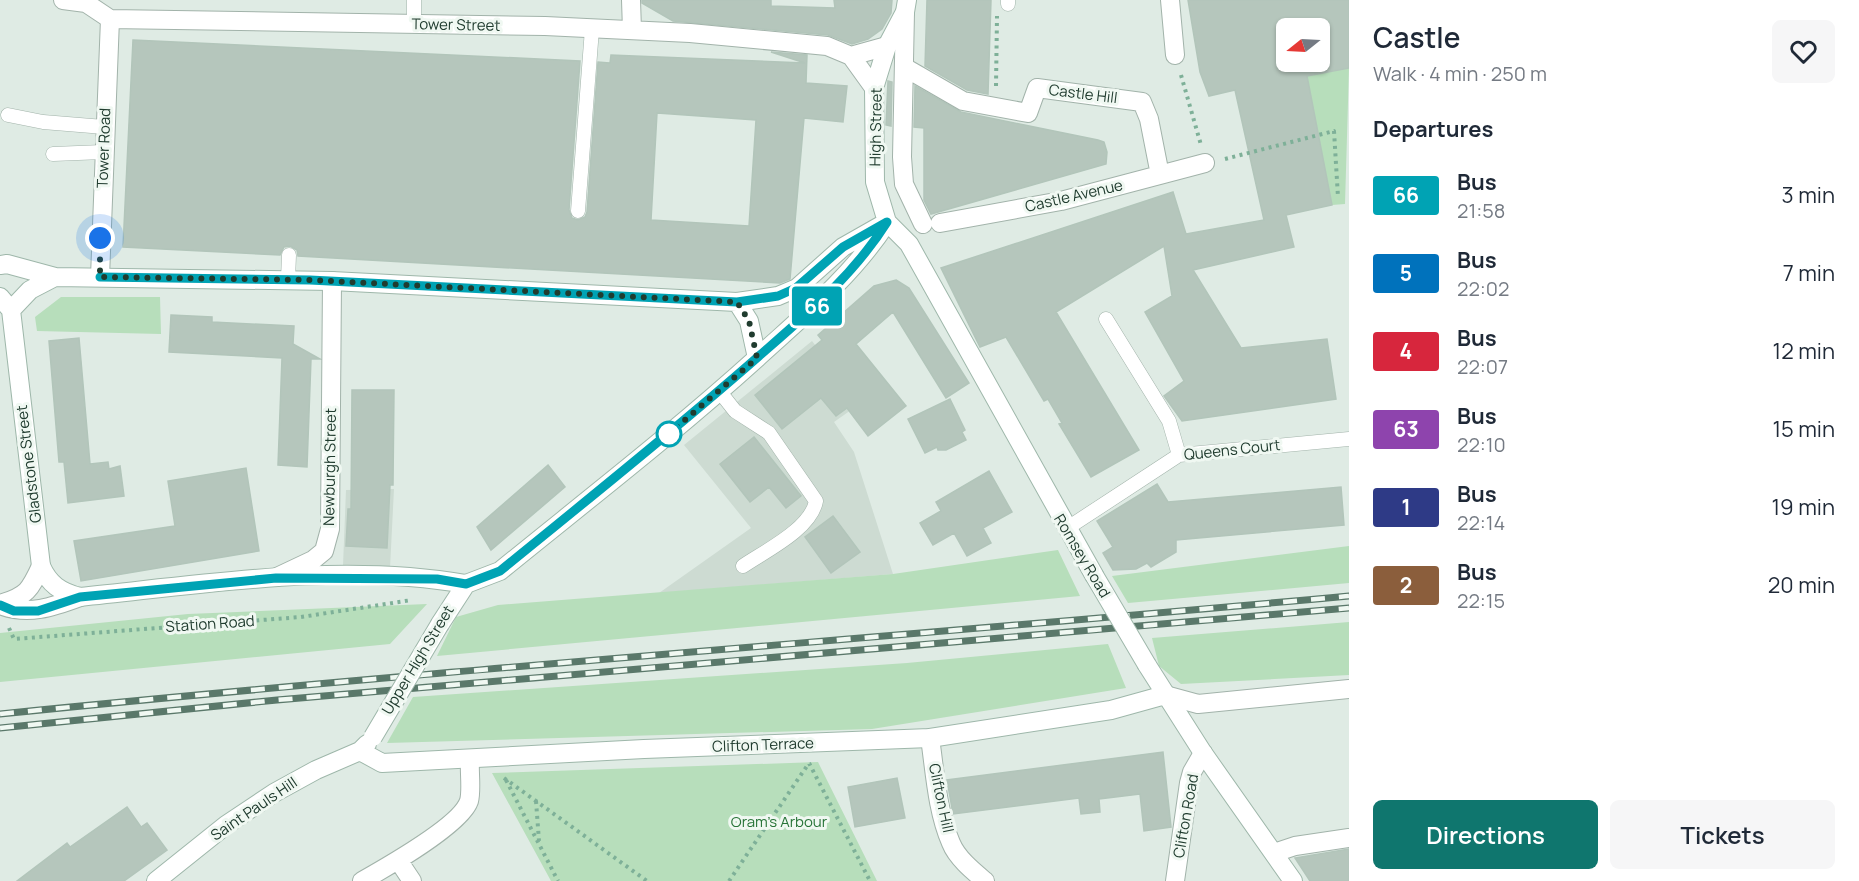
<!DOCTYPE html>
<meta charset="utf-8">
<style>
:root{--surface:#fff;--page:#f6f6f7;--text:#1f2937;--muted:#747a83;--accent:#0f766e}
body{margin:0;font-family:Manrope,sans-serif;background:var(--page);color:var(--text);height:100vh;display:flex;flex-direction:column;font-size:22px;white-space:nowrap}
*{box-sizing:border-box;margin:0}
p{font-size:20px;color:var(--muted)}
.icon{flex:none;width:33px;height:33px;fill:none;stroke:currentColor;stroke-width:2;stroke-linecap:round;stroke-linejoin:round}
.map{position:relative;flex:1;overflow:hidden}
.panel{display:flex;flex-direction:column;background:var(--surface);width:510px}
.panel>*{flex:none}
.badge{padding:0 12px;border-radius:4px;font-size:21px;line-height:39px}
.needle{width:39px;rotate:252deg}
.controls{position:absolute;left:1276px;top:18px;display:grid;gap:12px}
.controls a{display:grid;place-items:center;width:54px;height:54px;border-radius:9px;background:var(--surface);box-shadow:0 2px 4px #0004;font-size:30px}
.you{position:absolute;width:30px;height:30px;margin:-15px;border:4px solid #fff;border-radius:50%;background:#1a73e8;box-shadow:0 0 0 9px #1a73e833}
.map>.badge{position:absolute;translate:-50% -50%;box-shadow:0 0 0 3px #fff}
h2{padding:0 24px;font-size:22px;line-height:54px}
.round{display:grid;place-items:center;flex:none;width:63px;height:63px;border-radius:9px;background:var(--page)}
.overview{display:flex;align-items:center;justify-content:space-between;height:102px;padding:0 24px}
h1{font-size:28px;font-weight:600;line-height:45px}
.cta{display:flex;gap:12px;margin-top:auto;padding:12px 24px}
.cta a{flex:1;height:69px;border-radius:9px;background:var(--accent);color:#fff;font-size:24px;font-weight:600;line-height:69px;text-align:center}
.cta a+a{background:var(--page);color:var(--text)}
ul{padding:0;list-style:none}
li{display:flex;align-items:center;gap:18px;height:78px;padding:0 24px}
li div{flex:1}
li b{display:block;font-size:22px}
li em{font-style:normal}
li .badge{min-width:66px;font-weight:700;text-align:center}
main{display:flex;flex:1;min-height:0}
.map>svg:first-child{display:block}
.built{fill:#cddbd2}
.green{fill:#b7debb}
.building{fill:#b5c6bc;stroke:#b2c5ba;stroke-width:1.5;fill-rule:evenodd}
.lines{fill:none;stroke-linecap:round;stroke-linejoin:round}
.lane-casing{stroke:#a2b3aa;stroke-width:15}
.street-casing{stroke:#a2b3aa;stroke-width:20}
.secondary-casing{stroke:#9eb7aa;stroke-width:20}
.path{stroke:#7eb098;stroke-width:4;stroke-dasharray:3 4.5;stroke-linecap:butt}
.lane{stroke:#fff;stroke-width:14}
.street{stroke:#fff;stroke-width:18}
.secondary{stroke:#fff;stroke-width:18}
.rail-casing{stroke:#5a786a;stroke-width:7}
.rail{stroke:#f0f8f2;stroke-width:4.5;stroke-dasharray:14;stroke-linecap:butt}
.secondary-bridge-casing{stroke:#9eb7aa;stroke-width:20;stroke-linecap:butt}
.secondary-bridge{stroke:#fff;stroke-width:18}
.line-casing{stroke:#fff;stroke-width:14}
.line{stroke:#00a3b4;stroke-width:9}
.walk{stroke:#203c2f;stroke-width:6;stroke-dasharray:0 10.8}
.stop-dot{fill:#fff;stroke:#00a3b4;stroke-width:3}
.labels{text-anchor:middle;stroke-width:6;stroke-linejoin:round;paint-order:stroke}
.street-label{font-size:15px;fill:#203c2f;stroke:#f0f8f2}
.park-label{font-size:15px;fill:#287438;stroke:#f0f8f2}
</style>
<main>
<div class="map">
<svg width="1349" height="881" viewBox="0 0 1349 881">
<rect width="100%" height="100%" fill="#dfebe4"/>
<path class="built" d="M 812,341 L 861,403 L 834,422 L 854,452 L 893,574 L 659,593 L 751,528 L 684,445 Z
M 394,489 L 390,568 L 343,566 L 346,490 Z"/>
<path class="green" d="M 1349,68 L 1345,204 L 1332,205 L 1307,76 Z
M 61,297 L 160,297 L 161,334 L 37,331 L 35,317 Z
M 1349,546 L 1349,583 L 1128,603 L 1112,576 Z
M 1058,550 L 1080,596 L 437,656 L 456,617 L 498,605 L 893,574 Z
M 427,604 L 390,644 L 0,682 L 0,633 L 188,614 Z
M 1349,622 L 1349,675 L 1181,684 L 1159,666 L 1152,638 Z
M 1108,644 L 1126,688 L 872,729 L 387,743 L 413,697 L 907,663 Z
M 818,762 L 877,881 L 551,881 L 492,773 Z"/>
<path class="building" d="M 642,0 L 771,0 L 771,6 L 835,8 L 834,0 L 892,0 L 891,13 L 882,29 L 868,39 L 852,44 L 828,35 L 673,21 L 642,3 Z
M 927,0 L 991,0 L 988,94 L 967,90 L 925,66 Z
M 1188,0 L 1349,0 L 1349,68 L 1307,76 L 1332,205 L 1286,215 L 1294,247 L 1193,270 L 1241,348 L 1327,339 L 1336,399 L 1182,421 L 1164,396 L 1184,381 L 1145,312 L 1172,296 L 1164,246 L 1056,312 L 1139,450 L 1091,477 L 1059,424 L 1062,423 L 1048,399 L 1044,401 L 1006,337 L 980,347 L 941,268 L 1173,192 L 1186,234 L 1264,220 L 1235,90 L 1209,96 L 1200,72 ZM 1287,28 L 1320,28 L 1320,62 L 1287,62 Z
M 133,40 L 580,61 L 569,210 L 572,218 L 578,220 L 585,217 L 587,212 L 598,62 L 610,63 L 611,55 L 805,63 L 771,52 L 807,55 L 806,83 L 847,86 L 843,122 L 804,118 L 790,279 L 780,283 L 298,256 L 297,250 L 290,246 L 284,247 L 280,255 L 123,247 ZM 657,113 L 756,120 L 749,226 L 651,220 Z
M 888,81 L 892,82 L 891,126 L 886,125 Z
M 915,86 L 961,112 L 1098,140 L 1104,142 L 1107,152 L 1106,164 L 931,214 L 924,200 L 924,128 L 914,127 Z
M 896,280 L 909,288 L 969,383 L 946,398 L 893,312 L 856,344 L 906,406 L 868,436 L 847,408 L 836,416 L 821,398 L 782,429 L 755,395 L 822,340 L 818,335 L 874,286 Z
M 171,315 L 212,317 L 212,322 L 294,326 L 293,344 L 320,359 L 311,359 L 307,467 L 278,465 L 282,358 L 169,352 Z
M 79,338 L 90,464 L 108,462 L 109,469 L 120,466 L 124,496 L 68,503 L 64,462 L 59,462 L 49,341 Z
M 352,390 L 394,390 L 393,485 L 390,485 L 387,548 L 346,546 L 348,509 L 351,509 Z
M 950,399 L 965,430 L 962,432 L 966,440 L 946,450 L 938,450 L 937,447 L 925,453 L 908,419 Z
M 754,437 L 801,496 L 786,508 L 769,487 L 750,502 L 720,464 Z
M 548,465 L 565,487 L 491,550 L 477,527 Z
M 246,468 L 259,551 L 81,581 L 74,541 L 175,526 L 168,481 Z
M 989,471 L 1012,512 L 983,528 L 991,543 L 967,556 L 954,533 L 933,545 L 920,523 L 941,511 L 936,502 Z
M 1157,484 L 1168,502 L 1341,487 L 1344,525 L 1176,540 L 1176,552 L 1151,567 L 1147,563 L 1136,569 L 1113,570 L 1103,553 L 1113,547 L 1097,521 Z
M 833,516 L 860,552 L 831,573 L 805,537 Z
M 1163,752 L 1171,827 L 1144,831 L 1140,794 L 1099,799 L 1100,812 L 1081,814 L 1079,798 L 953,814 L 947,780 Z
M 897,778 L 905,818 L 855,827 L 848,787 Z
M 127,807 L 141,827 L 147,823 L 167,850 L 124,881 L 17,881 L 67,843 L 70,847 Z
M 1349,849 L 1349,881 L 1310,881 L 1295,858 Z"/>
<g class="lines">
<g class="lane-casing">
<path id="lane" d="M 1008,4 L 1008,0
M 414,24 L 414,0
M 8,115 L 43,122 L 104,127
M 53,154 L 103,152
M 578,211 L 592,29
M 288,279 L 289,255
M 1106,319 L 1169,421 L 1179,455
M 720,392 L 735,411 L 769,433 L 816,501 C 811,529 765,551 743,566
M 1066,529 L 1179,455 L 1349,439"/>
</g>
<g class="street-casing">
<path id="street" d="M 63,0 L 86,3 L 110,19 L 545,26 L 690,33 L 827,46 L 851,56 L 887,46
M 631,0 L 632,30
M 1170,0 L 1175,55
M 905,12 L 902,157 L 904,184 L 923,224
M 851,56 L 874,88
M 904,67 L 963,101 L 1028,113 L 1037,88 L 1142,102 L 1149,119 L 1160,175
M 940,223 L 1061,201 L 1205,163
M 100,277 L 110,19
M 277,577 L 313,560 L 324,551 L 330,529 L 332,281
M 0,604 C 27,596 30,590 41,566
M 0,605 C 28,616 53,607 80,597
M 1165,695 L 1198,704 L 1349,689
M 930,738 C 935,772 937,811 951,843 C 957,858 973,871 985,881
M 1274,853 L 1295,846 L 1349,838
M 398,860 L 412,881
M 362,881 C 385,868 461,825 469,801 C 472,790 469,772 470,760
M 1175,881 L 1189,783 L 1192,772 L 1203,753"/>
</g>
<g class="secondary-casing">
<path id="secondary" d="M 887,222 L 909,244 L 1094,575
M 887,222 L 875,182 L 874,88 L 887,46 L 905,12 L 907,0
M 0,265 L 7,264 L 55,277 L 332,281 L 737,302 L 778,296 L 797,288 L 843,247 L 887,222
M 0,297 L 11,310 L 41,566 C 49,584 60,592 80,597 C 207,584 339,562 466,584
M 737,302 L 749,321 L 757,358
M 11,310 L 30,290 L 55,277
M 440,624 L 466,584 L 500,571 C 586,501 674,433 757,358 C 803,316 851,277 886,224
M 1147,665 L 1203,753 L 1293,881
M 360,751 L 382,763 L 644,749 L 930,738 L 1111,710 L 1165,695
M 156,881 L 226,825 L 274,793 L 316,770 L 360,751 L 367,744"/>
</g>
<path class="path" d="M 1181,75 L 1201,145
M 996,86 L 997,16
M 1225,159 L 1334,131 L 1338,197
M 9,628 L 14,639 L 301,617 L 412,600
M 809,763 L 870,881
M 504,778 L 647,881
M 506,780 L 558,881
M 536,801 L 539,841
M 729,881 L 809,763"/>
<use href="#lane" class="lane"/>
<use href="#street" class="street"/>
<use href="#secondary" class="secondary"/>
<g class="rail-casing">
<path id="rail" d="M 0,714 C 449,669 899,637 1349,596
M 0,728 L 277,700 L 1349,608"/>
</g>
<use href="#rail" class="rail"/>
<g class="secondary-bridge-casing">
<path id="secondary-bridge" d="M 1094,575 L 1147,665
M 373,737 L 440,624"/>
</g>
<use href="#secondary-bridge" class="secondary-bridge"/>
</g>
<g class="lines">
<g class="line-casing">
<path id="line" d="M 0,605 L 14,611 L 38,611 L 80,597 L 276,578 L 437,579 L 466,584 L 500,571 C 587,500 675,430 759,356 C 806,315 853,276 887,222 L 843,247 L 796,288 L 778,296 L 737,302 L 310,280 L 100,277"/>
</g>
<use href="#line" class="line"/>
<path class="walk" d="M 100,238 L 100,277 L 310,280 L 737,302 L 749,321 L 757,358 L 665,437 L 669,434"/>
</g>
<circle class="stop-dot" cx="669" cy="434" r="12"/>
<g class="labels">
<g class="street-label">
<text transform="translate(456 25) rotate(1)" y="5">Tower Street</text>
<text transform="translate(1083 94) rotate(7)" y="5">Castle Hill</text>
<text transform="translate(876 127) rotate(-89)" y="5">High Street</text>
<text transform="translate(104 148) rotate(-88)" y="5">Tower Road</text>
<text transform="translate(1074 196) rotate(-13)" y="5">Castle Avenue</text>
<text transform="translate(1232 450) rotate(-6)" y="5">Queens Court</text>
<text transform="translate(29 464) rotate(-97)" y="5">Gladstone Street</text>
<text transform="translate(330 467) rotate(-89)" y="5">Newburgh Street</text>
<text transform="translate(1082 556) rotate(59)" y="5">Romsey Road</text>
<text transform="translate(210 624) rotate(-4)" y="5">Station Road</text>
<text transform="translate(418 660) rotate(-59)" y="5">Upper High Street</text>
<text transform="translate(763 745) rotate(-2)" y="5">Clifton Terrace</text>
<text transform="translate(941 798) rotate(78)" y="5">Clifton Hill</text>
<text transform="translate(254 809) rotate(-34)" y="5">Saint Pauls Hill</text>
<text transform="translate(1186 816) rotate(-80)" y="5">Clifton Road</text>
</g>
<g class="park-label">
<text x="779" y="827">Oram's Arbour</text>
</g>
</g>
</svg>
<div class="controls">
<a><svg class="needle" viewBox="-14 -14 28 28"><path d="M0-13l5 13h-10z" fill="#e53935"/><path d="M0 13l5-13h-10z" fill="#747a83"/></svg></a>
</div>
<div class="you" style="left:100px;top:238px"></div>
<b class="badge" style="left:817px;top:306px;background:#00a3b4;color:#fff">66</b>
</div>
<section class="panel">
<div class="overview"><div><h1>Castle</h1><p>Walk · 4 min · 250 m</p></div><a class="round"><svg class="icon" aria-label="heart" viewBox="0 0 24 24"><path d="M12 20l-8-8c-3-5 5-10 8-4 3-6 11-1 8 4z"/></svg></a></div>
<h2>Departures</h2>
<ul>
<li><span class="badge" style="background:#00a3b4;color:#fff">66</span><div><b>Bus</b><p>21:58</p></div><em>3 min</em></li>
<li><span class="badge" style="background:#0072bc;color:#fff">5</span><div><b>Bus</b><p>22:02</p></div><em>7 min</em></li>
<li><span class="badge" style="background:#d7263d;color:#fff">4</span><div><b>Bus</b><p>22:07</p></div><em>12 min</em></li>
<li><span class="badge" style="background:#8e44ad;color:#fff">63</span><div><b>Bus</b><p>22:10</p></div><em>15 min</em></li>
<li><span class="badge" style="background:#2e3a86;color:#fff">1</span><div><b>Bus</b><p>22:14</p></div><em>19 min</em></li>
<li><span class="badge" style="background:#8b5e3c;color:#fff">2</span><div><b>Bus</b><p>22:15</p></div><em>20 min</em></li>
</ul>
<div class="cta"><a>Directions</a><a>Tickets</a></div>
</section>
</main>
